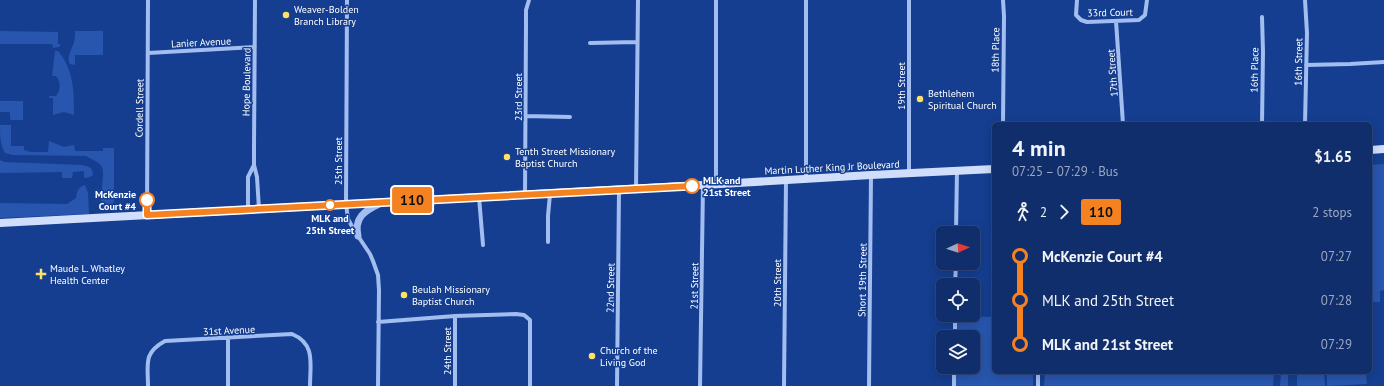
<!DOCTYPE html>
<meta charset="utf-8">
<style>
:root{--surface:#102e6c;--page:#193672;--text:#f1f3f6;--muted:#9ca8c2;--line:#304a7f}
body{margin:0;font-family:"PT Sans",sans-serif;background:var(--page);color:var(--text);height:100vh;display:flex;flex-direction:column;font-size:15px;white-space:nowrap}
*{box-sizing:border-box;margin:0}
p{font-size:13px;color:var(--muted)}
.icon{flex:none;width:22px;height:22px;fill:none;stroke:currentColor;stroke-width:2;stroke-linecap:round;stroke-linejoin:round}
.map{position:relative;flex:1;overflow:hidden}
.sheet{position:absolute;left:992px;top:122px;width:380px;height:252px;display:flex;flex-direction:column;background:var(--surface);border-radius:6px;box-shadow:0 2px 10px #0003,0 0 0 1px var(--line)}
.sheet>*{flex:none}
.badge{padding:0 8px;border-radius:3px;font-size:14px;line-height:26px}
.needle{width:26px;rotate:87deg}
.fabs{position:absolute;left:936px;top:226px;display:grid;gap:8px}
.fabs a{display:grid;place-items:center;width:44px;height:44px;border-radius:6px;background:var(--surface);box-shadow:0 2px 10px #0003,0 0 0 1px var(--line);font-size:20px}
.map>.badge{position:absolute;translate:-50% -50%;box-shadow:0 0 0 2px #fff}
.legs{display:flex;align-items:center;gap:6px;height:44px;padding:0 20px;font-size:13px}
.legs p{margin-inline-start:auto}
.headline{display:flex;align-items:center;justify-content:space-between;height:68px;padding:0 20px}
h1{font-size:22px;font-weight:800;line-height:30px}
ul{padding:0 20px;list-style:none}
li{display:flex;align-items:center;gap:14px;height:44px;font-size:15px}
li i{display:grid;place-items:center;width:6px;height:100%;margin:0 5px;background:currentColor}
li i::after{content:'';width:10px;height:10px;margin:-5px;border:3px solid;border-radius:50%;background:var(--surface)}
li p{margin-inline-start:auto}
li:first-child i{background:linear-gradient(#0000 50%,currentColor 0)}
li:last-child i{background:linear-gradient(currentColor 50%,#0000 0)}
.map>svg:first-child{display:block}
.green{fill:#2856ae}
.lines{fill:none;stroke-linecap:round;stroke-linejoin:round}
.minor{stroke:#a2bdf0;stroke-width:4}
.tertiary{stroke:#a2bdf0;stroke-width:7}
.secondary{stroke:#d0defb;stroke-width:8}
.line-1-casing{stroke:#fff;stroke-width:9}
.line-1{stroke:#f58220;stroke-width:6}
.poi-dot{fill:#ffe261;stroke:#153e90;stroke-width:1.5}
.stop-1-dot{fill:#fff;stroke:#f58220;stroke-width:2}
.labels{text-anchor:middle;stroke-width:3;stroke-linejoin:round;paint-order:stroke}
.poi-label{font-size:10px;fill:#fff;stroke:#153e90;text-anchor:start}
.street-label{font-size:10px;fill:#fff;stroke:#153e90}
.stop-label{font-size:10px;font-weight:bold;fill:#fff;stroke:#153e90;text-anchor:start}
</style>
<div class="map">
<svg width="1384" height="386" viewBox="0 0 1384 386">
<rect width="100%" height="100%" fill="#153e90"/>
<path class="green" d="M 0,31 L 58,32 L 58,44 L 61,44 L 59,47 L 53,48 L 52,44 L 0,44 Z
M 75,31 L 103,31 L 103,55 L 75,55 L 75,65 L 70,64 C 66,58 72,49 74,42 C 75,38 75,35 75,31 Z
M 55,51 L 58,51 C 74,70 74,92 74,115 L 64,112 L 53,115 L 53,98 L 49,98 L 49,96 L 56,96 C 61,89 61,83 56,76 L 52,76 Z
M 0,101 L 23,101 L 23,120 L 11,120 L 10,118 L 10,112 L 0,112 Z
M 0,125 L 11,125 L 11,146 L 24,146 L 24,150 L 31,152 L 48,152 L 49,141 L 64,147 L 74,145 L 75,151 L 103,151 L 103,148 L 114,148 L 114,201 L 111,209 C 110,209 105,208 104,208 C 97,203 106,176 102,167 C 99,162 91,159 86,156 L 13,155 L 5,153 C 0,144 0,135 0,125 Z
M 0,160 L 4,162 L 82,165 C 88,166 93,168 93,175 L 90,177 L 84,178 L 84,171 L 73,172 L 72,178 L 62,178 L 62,172 L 0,173 Z
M 1384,164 L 1384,290 L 1380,291 L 1380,302 L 1370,302 L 1370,165 Z
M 85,185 L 88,193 L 89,214 L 0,218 L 0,203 L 67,204 L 76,198 C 77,191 78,187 85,185 Z
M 957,316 L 994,317 L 994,372 L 1033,372 L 1033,386 L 956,386 L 956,367 L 973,367 L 973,337 L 957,337 Z
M 1045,372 L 1274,372 L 1273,386 L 1044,386 Z
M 1281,372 L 1288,372 L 1288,386 L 1280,386 Z
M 1297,372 L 1324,372 L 1325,386 L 1297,386 Z
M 1328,372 L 1366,372 L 1367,384 L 1327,386 L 1327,374 Z"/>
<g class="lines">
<path class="minor" d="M 255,0 L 254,147 L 254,165 L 257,177 L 259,209
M 347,0 L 346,204 L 348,219 L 354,230 L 370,254 L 373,261 L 378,275 L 379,290 L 378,386
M 806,0 L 806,179
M 1077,0 L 1076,15 L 1081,20 L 1087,22 L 1139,20 L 1145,15 L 1147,0
M 1305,0 L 1307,33 L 1305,124
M 1262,17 L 1263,52 L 1262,124
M 1116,21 L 1123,124
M 590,43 L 637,42
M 148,53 L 255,47
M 1306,65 L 1350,64 L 1384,62
M 526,116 L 570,117
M 1003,124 L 1004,16 L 1003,0
M 909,173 L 909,0
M 716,184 L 716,0
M 636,189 L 638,0
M 525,194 L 526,25 L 526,10 L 529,0
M 479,197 L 483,245
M 248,209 L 248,177 L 254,165
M 147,215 L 148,0
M 956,233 L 957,170
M 548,242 L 548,216 L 550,194
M 955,285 L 956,263
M 378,322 L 455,316 L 516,314 L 524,315 L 530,320 L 530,386
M 955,337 L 955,315
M 148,386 C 148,364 143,353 165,341 L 292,334 C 316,344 310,364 310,386
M 228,386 L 228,338
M 455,386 L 455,316
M 617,386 L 619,190
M 700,386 L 703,185
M 784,386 L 786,181
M 869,386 L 871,175
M 954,386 L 954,367
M 1038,386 L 1038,372"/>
<path class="tertiary" d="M 358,236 C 354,218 364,211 379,204"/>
<path class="secondary" d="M 1370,150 L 1384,149
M 0,223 L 703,185 L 871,175 L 994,169"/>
</g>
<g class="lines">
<g class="line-1-casing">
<path id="line-1" d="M 147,200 L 147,215 L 692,186"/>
</g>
<use href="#line-1" class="line-1"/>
</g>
<g class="poi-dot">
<circle cx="286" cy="15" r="4"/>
<circle cx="920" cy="99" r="4"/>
<circle cx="507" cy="157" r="4"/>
<path d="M39 268h4v4h4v4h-4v4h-4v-4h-4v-4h4z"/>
<circle cx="404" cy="295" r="4"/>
<circle cx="592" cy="356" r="4"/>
</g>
<g class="stop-1-dot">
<circle cx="692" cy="186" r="7"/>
<circle cx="147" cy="200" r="7"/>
<circle cx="330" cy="205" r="5"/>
</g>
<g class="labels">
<g class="poi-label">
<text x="294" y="13">Weaver-Bolden<tspan x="294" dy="12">Branch Library</tspan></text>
<text x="928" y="97">Bethlehem<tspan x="928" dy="12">Spiritual Church</tspan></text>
<text x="515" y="155">Tenth Street Missionary<tspan x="515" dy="12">Baptist Church</tspan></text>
<text x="50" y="272">Maude L. Whatley<tspan x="50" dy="12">Health Center</tspan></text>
<text x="412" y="293">Beulah Missionary<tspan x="412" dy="12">Baptist Church</tspan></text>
<text x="600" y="354">Church of the<tspan x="600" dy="12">Living God</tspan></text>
</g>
<g class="street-label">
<text transform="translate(1110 12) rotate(-1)" y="4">33rd Court</text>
<text transform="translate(201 42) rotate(-3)" y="4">Lanier Avenue</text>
<text transform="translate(995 50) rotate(-89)" y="4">18th Place</text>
<text transform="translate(1298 62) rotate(-89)" y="4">16th Street</text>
<text transform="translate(1254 70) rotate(-89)" y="4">16th Place</text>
<text transform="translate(1112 73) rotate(-94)" y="4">17th Street</text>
<text transform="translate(246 82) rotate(-89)" y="4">Hope Boulevard</text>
<text transform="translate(901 86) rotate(-90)" y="4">19th Street</text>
<text transform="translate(518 97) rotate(-90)" y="4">23rd Street</text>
<text transform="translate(139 108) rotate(-89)" y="4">Cordell Street</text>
<text transform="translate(338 161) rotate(-90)" y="4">25th Street</text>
<text transform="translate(832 167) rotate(-3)" y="4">Martin Luther King Jr Boulevard</text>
<text transform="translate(862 280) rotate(-89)" y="4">Short 19th Street</text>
<text transform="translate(777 283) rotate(-90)" y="4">20th Street</text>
<text transform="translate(694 286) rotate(-89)" y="4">21st Street</text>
<text transform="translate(610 288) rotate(-89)" y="4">22nd Street</text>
<text transform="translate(229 330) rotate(-3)" y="4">31st Avenue</text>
<text transform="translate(447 351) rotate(-90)" y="4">24th Street</text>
</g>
<g class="stop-label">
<text x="703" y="184">MLK and<tspan x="703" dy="12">21st Street</tspan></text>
<text x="136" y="198" text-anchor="end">McKenzie<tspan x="136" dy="12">Court #4</tspan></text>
<text x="330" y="222" text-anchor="middle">MLK and<tspan x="330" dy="12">25th Street</tspan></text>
</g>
</g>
</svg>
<div class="fabs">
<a><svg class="needle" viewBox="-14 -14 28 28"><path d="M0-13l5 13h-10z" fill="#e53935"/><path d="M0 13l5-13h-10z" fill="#9ca8c2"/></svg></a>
<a><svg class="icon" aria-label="locate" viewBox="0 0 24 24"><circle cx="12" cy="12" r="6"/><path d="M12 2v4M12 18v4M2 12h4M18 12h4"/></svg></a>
<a><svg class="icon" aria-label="layers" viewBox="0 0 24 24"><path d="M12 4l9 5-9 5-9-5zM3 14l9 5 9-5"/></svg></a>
</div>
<b class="badge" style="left:412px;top:200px;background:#f58220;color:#111">110</b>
<section class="sheet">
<div class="headline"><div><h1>4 min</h1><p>07:25 – 07:29 · Bus</p></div><b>$1.65</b></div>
<div class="legs"><svg class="icon" aria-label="walk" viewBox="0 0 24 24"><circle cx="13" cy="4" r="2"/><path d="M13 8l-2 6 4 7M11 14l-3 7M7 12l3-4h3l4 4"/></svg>2<svg class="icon" aria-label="forward" viewBox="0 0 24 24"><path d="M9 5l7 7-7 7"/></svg><b class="badge" style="background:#f58220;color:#111">110</b><p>2 stops</p></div>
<ul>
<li><i style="color:#f58220"></i><b>McKenzie Court #4</b><p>07:27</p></li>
<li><i style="color:#f58220"></i><span>MLK and 25th Street</span><p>07:28</p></li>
<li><i style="color:#f58220"></i><b>MLK and 21st Street</b><p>07:29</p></li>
</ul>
</section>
</div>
